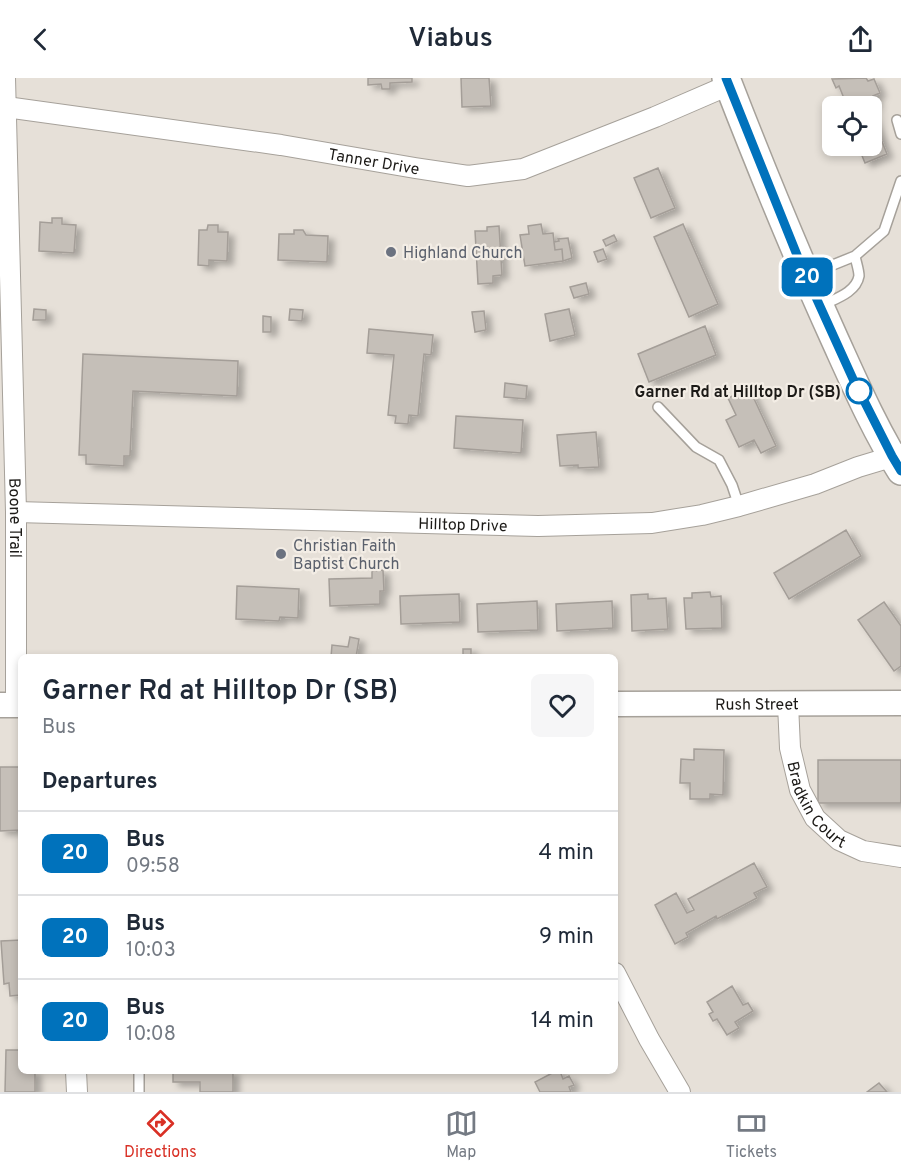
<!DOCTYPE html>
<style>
:root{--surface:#fff;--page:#f6f6f7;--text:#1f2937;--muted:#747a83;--line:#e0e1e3;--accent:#d93025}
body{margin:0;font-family:Overpass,sans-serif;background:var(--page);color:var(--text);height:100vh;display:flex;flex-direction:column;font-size:22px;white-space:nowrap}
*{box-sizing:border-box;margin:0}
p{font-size:20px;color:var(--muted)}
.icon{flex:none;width:33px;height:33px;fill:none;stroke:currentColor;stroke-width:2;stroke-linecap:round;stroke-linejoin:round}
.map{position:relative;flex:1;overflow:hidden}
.side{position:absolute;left:18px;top:576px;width:600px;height:420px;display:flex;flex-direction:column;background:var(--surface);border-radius:9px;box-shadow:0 3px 9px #0003}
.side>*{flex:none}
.badge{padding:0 12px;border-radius:9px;font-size:21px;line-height:39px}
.buttons{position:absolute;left:822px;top:18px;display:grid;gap:12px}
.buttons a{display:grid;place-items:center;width:60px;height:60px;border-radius:9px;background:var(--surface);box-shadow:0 3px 9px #0003;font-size:30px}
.map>.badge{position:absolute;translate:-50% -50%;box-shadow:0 0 0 3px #fff}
h2{padding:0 24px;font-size:22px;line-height:54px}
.round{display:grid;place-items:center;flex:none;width:63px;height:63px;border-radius:9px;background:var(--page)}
.overview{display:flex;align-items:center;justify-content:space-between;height:102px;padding:0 24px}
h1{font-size:28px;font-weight:600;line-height:45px}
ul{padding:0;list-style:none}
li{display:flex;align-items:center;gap:18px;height:84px;padding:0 24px;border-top:2px solid var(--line)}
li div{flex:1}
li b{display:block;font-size:22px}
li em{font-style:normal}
li .badge{min-width:66px;font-weight:700;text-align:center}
header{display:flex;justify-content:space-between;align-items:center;height:78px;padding:0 24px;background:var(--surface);font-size:27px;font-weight:600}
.dock{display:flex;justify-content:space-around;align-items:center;height:84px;border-top:2px solid var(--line);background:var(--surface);font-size:16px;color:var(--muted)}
.dock a{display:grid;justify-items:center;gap:3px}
.dock .active{color:var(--accent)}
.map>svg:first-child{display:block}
.building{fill:#c5bfb8;stroke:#a49e98;stroke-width:1.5;filter:url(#shadow)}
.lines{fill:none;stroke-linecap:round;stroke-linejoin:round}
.service-casing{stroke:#a6a19a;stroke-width:12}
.minor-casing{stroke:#a6a19a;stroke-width:22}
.tertiary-casing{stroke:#a6a19a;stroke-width:27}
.secondary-casing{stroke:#a6a19a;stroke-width:30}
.service{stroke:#fff;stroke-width:9}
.minor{stroke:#fff;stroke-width:20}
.tertiary{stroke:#fff;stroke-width:24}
.secondary{stroke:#fff;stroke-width:27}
.line-casing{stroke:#fff;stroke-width:14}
.line{stroke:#0072bc;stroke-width:9}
.worship-dot{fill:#6b7280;stroke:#f3ede5;stroke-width:2}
.stop-dot{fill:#fff;stroke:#0072bc;stroke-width:3}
.labels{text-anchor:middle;stroke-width:4.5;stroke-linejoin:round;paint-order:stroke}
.street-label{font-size:16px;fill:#1c1a17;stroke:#f3ede5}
.worship-label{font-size:16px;fill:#5b616d;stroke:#f3ede5;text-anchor:start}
.stop-label{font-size:16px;font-weight:bold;fill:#1c1a17;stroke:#f3ede5;text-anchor:end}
</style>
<header><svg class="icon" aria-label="back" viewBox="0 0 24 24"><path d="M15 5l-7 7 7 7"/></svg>Viabus<svg class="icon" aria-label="share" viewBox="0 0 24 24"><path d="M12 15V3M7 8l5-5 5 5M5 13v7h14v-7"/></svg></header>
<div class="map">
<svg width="901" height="1014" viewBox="0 0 901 1014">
<defs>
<filter id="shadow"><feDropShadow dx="6" dy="4" stdDeviation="3" flood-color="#0004"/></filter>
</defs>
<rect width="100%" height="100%" fill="#e6e0d8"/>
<path class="building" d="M 368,0 L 412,0 L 412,4 L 390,5 L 390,11 L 382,11 L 381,6 L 368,7 Z
M 461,0 L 489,0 L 491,28 L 462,29 Z
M 866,0 L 868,3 L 874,1 L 880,15 L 873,18 L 876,24 L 867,28 L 847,28 L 839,8 L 836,10 L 832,1 Z
M 872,39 L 887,76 L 865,85 L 858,68 L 872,68 Z
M 658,90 L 675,130 L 651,140 L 634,100 Z
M 52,140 L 62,140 L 62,146 L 76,147 L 74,175 L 39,173 L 40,144 L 52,145 Z
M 541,146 L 543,156 L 553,155 L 555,172 L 562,171 L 563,183 L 525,188 L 520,157 L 529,156 L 528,148 Z
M 683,146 L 718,226 L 689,239 L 654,159 Z
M 208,147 L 218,147 L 218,154 L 228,154 L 227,183 L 209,182 L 209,188 L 198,187 L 199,152 L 207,152 Z
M 499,148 L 502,197 L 493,198 L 493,205 L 478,206 L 475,153 L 487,153 L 487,149 Z
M 294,152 L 303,152 L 306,157 L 328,158 L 327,184 L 278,182 L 279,156 L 294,156 Z
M 614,157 L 617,163 L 606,168 L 603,162 Z
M 568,160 L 572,180 L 563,183 L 562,171 L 555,172 L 554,164 L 559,163 L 558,161 Z
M 603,171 L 607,181 L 598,184 L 594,174 Z
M 586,205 L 589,216 L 574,220 L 570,209 Z
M 34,231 L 46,232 L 46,242 L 33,242 Z
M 290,231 L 303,232 L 302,243 L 289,242 Z
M 569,231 L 575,257 L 550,263 L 545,236 Z
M 484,233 L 486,252 L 475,254 L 472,234 Z
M 263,238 L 271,239 L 271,254 L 263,254 Z
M 705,248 L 716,277 L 649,304 L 638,276 Z
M 369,251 L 433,257 L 431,277 L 424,276 L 418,338 L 409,337 L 408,346 L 395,345 L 396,338 L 388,337 L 394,277 L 367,275 Z
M 83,276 L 238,283 L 237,318 L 133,313 L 130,378 L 124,378 L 124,388 L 86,386 L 86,377 L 79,377 Z
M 505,305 L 527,308 L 526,321 L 504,319 Z
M 749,310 L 776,368 L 761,375 L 754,362 L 739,369 L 726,342 L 736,337 L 728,320 Z
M 456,338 L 523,342 L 521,375 L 454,370 Z
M 596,354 L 599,389 L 578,390 L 578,387 L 560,388 L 557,357 Z
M 846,452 L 861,478 L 789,521 L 774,495 Z
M 383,492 L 384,513 L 380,513 L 380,526 L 330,528 L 329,501 L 372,500 L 372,493 Z
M 237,508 L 299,511 L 298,540 L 280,539 L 279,543 L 236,541 Z
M 710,514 L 711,519 L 721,518 L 722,550 L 686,551 L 684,520 L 692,520 L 692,515 Z
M 459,516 L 460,544 L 401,546 L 400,518 Z
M 648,516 L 648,521 L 666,520 L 668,551 L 632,553 L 631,517 Z
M 537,523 L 538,552 L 478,554 L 477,526 Z
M 612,523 L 613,550 L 557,553 L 556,526 Z
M 884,524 L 901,548 L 901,588 L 894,593 L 858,542 Z
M 350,559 L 359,561 L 356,579 L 331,579 L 332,567 L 348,569 Z
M 463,571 L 471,571 L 471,579 L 463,579 Z
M 694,671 L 724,672 L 723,717 L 710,716 L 710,721 L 690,721 L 690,705 L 680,705 L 681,681 L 694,682 Z
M 818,682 L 901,682 L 901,725 L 818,725 Z
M 0,689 L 21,689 L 21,752 L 0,753 Z
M 754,785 L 767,809 L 754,815 L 757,820 L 717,841 L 716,838 L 686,855 L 688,859 L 675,866 L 655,827 L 676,815 L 687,835 L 694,832 L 688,821 Z
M 21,862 L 21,917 L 10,918 L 9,905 L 4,906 L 1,863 Z
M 732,908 L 743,927 L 748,925 L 753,933 L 735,944 L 739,950 L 727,957 L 717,941 L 713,943 L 709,936 L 713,934 L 707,924 Z
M 6,972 L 21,972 L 21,993 L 35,993 L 35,1014 L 5,1014 Z
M 173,993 L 233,993 L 233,1014 L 200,1014 L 200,1004 L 173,1004 Z
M 556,993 L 560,993 L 563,1001 L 569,998 L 574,1007 L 569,1009 L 571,1014 L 540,1014 L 535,1004 Z
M 879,1005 L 887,1014 L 867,1014 Z"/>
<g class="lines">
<g class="service-casing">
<path id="service" d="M 897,42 L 901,56
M 808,197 L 855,178 L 884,153 L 901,103
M 821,228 C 834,221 856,215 859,198 C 859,192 856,184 855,178
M 658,329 L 696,369 L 719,382 L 732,407 L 739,428
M 139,993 L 139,1014"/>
</g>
<g class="minor-casing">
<g id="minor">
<path id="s1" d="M 5,0 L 16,434 L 16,627"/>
<path id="s2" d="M 6,29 L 281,67 L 415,90 L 468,98 L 523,91 L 655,39 L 729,7"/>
<path id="s3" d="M 16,434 L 538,448 L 652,445 L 702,437 L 739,428 L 815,406 L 858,389 L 901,376"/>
<path id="s4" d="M 788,626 L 790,670 L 800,712 L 815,740 L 839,762 L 863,773 L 901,779"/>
<path d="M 615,895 L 649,961 L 680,1014"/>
<path d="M 76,993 L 77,1014"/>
</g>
</g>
<g class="tertiary-casing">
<g id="tertiary">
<path id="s5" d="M 615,626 L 901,625"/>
<path d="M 0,627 L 21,627"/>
</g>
</g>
<g class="secondary-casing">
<path id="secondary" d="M 726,0 C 760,88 796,176 835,262 C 855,306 875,352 901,393"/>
</g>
<use href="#service" class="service"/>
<use href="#minor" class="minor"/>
<use href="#tertiary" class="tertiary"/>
<use href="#secondary" class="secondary"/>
</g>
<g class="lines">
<g class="line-casing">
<path id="line" d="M 726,0 L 799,182 L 853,301 L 892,378 L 901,393"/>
</g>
<use href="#line" class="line"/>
</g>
<g class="worship-dot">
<circle cx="391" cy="174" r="6"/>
<circle cx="281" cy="476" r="6"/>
</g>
<circle class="stop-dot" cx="859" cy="313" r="12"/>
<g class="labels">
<g class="street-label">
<text dy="6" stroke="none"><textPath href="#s2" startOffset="372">Tanner Drive</textPath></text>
<text dy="6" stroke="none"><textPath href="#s1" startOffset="440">Boone Trail</textPath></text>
<text dy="6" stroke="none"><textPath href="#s3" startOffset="447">Hilltop Drive</textPath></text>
<text dy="6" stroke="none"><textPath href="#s5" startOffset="142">Rush Street</textPath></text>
<text dy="6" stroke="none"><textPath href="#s4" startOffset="108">Bradkin Court</textPath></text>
</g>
<g class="worship-label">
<text x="403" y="180">Highland Church</text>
<text x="293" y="473">Christian Faith<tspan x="293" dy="18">Baptist Church</tspan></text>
</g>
<g class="stop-label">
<text x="841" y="319">Garner Rd at Hilltop Dr (SB)</text>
</g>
</g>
</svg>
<div class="buttons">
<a><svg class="icon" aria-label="locate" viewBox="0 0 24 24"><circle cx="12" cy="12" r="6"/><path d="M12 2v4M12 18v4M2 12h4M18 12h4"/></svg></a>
</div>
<b class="badge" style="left:807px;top:199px;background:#0072bc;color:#fff">20</b>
<section class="side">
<div class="overview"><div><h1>Garner Rd at Hilltop Dr (SB)</h1><p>Bus</p></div><a class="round"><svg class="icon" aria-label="heart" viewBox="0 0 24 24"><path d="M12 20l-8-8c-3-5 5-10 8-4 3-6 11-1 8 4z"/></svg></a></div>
<h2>Departures</h2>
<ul>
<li><span class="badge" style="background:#0072bc;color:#fff">20</span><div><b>Bus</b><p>09:58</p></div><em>4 min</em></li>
<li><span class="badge" style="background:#0072bc;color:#fff">20</span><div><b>Bus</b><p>10:03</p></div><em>9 min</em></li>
<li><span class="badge" style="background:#0072bc;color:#fff">20</span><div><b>Bus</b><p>10:08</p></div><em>14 min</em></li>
</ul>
</section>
</div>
<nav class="dock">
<a class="active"><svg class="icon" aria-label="directions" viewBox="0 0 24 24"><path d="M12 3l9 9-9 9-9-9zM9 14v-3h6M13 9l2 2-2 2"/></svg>Directions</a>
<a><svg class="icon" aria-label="map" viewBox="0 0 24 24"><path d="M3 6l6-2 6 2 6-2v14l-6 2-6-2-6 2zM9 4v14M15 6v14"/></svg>Map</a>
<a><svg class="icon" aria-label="tickets" viewBox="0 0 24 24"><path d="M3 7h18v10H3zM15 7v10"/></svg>Tickets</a>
</nav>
